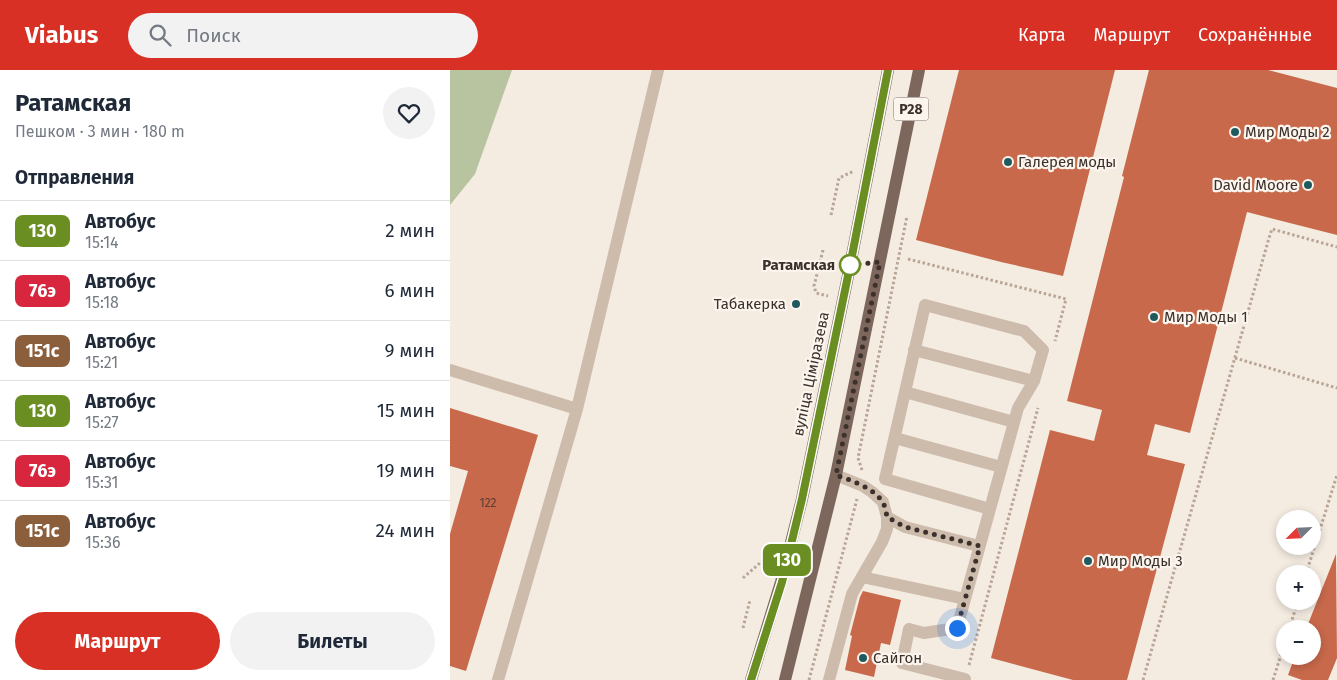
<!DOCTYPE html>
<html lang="ru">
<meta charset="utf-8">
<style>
:root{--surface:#fff;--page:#f2f2f3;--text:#1f2937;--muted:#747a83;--line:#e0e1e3;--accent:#d93025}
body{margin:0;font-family:"Fira Sans",sans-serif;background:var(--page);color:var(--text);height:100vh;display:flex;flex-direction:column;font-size:19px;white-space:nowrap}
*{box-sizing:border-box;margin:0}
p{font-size:16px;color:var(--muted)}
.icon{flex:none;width:28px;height:28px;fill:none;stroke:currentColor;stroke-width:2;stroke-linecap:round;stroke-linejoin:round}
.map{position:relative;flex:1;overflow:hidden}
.side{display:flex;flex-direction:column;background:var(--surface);width:450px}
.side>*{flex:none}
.badge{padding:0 10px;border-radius:8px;font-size:18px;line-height:32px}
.needle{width:32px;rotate:246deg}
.fabs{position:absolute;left:826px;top:440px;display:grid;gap:10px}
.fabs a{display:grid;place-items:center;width:45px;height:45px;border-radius:50%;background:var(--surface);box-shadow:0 2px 8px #0003;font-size:25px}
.you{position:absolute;width:25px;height:25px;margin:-12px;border:4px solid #fff;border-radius:50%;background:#1a73e8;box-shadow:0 0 0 8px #1a73e833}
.map>.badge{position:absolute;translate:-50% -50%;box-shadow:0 0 0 2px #fff}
h2{padding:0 15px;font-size:19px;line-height:45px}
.round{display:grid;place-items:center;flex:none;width:52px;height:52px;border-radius:26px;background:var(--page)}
.summary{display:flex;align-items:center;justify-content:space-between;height:85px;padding:0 15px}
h1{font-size:24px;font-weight:700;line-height:38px}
.cta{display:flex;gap:10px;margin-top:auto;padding:10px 15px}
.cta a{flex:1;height:58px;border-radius:30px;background:var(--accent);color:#fff;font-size:20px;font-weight:700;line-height:58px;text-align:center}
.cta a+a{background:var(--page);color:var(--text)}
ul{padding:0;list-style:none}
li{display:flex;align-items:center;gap:15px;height:60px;padding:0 15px;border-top:1px solid var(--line)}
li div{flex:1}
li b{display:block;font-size:19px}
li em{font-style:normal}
li .badge{min-width:55px;font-weight:700;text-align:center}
header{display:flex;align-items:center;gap:30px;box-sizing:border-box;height:70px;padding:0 25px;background:var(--accent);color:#fff}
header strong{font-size:24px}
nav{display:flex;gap:28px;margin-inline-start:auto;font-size:18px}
.search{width:350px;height:45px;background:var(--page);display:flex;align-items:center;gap:12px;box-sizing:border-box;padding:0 18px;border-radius:28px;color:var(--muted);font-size:19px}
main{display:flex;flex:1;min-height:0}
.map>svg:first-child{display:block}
.green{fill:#b8c4a0}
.building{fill:#c8694b}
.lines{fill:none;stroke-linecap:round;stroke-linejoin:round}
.path{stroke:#b9a596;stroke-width:3;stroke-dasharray:2.5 2.5;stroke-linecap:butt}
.minor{stroke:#cdbbac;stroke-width:12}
.major{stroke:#7d675c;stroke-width:12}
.line-casing{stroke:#fff;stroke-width:11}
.line{stroke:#6b8e23;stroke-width:8}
.walk{stroke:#3b302b;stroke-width:5;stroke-dasharray:0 9}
.poi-dot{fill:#1f5a5e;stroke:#fbf5ee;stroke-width:2}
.stop-dot{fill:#fff;stroke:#6b8e23;stroke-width:2.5}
.labels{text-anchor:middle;stroke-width:4.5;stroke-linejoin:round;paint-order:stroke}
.number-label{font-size:12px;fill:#5e3e33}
.shield{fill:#fbf5ee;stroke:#756b66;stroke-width:1}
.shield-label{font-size:14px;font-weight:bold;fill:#3b302b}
.poi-label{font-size:15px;fill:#3b302b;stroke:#fbf5ee;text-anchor:start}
.stop-label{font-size:15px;font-weight:bold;fill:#3b302b;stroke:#fbf5ee;text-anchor:end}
.street-label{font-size:15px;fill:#3b302b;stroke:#fbf5ee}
</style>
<header>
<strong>Viabus</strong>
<div class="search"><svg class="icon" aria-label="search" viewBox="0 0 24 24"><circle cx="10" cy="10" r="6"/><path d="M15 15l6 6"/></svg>Поиск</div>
<nav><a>Карта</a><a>Маршрут</a><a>Сохранённые</a></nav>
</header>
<main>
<section class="side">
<div class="summary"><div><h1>Ратамская</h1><p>Пешком · 3 мин · 180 m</p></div><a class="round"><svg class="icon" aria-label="heart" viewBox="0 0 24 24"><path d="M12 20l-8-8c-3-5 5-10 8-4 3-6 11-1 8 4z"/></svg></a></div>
<h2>Отправления</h2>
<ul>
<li><span class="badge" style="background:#6b8e23;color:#fff">130</span><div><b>Автобус</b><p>15:14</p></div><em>2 мин</em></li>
<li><span class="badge" style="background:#d7263d;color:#fff">76э</span><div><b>Автобус</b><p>15:18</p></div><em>6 мин</em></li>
<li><span class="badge" style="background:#8b5e3c;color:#fff">151с</span><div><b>Автобус</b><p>15:21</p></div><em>9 мин</em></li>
<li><span class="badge" style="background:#6b8e23;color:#fff">130</span><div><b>Автобус</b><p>15:27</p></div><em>15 мин</em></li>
<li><span class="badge" style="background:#d7263d;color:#fff">76э</span><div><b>Автобус</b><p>15:31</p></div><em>19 мин</em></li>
<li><span class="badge" style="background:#8b5e3c;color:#fff">151с</span><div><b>Автобус</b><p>15:36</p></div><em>24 мин</em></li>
</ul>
<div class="cta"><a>Маршрут</a><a>Билеты</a></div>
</section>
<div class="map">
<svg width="887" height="610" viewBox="0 0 887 610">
<rect width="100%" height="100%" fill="#f4ebe1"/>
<path class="green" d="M 0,0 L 62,0 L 25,104 L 0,135 Z"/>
<path class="building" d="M 509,0 L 665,0 L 613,206 L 551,192 L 466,170 Z
M 699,0 L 818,0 L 887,18 L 887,165 L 797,142 L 740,363 L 705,354 L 697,385 L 735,394 L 677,610 L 623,610 L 541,588 L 600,360 L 644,371 L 652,340 L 617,331 L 674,107 L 672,106 Z
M 0,338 L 88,365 L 16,601 L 0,596 L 0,464 L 18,401 L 0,396 Z
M 886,484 L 887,588 L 878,610 L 852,610 L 838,605 L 845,586 L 862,586 L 862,559 L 856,559 Z
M 413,521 L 451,530 L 440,575 L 431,573 L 424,607 L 395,600 L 402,566 L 400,565 L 410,527 Z"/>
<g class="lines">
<path class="path" d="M 381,145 L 389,108 L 404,101
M 373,180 L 364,216 L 366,223 L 378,226
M 458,189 L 616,229 L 605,271
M 785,288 L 887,318
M 412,400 L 408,388 L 457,146
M 856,504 L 887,405
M 293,508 L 319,485
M 293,558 L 300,530
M 839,559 L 848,531
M 519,595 L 588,338
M 359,610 L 407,429
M 693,610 L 819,168 L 822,159 L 887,177
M 823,610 L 835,572"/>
<path class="minor" d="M 475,235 L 574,261 L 593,280 L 584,311 L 568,338 L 540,439 L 435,409 Z
M 464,280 L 584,311
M 0,300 L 127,339
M 455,322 L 564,352
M 445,368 L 551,397
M 437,447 L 455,457 L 529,476
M 412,507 L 515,529
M 515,609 L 452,593 L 459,559 L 474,563 L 507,558 L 540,439
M 48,610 L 127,339 L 208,0
M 379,610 L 402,524 L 432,472 L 437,459 L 437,447 L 433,432 L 422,422 L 413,416 L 386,405"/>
<path class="major" d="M 301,610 L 331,512 L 352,429 L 400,196 L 438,0
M 335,610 L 386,405 L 469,0"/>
</g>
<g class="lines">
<g class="line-casing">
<path id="line" d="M 301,610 L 332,512 L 352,429 L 400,196 L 438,0"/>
</g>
<use href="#line" class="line"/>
<path class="walk" d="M 400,195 L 430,192 L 386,405 C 402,411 422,417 432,431 C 435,435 436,442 437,447 L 455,457 L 530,476 L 507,558"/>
</g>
<g class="poi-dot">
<circle cx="785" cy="62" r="5"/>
<circle cx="558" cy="92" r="5"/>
<circle cx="858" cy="115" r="5"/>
<circle cx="346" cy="234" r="5"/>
<circle cx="704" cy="247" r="5"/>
<circle cx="638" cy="491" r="5"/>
<circle cx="413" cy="588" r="5"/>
</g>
<circle class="stop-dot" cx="400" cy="195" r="10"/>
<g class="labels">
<g class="number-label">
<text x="38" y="437">122</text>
</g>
<rect class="shield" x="443.5" y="27.5" width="35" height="23" rx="4"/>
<g class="shield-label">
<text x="461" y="44">Р28</text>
</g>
<g class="poi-label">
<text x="795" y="67">Мир Моды 2</text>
<text x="568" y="97">Галерея моды</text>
<text x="848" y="120" text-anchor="end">David Moore</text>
<text x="336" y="239" text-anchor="end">Табакерка</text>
<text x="714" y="252">Мир Моды 1</text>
<text x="648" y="496">Мир Моды 3</text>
<text x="423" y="593">Сайгон</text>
</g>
<g class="stop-label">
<text x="385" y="200">Ратамская</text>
</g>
<g class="street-label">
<text transform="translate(361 304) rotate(-78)" y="5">вуліца Ціміразева</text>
</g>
</g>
</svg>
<div class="fabs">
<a><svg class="needle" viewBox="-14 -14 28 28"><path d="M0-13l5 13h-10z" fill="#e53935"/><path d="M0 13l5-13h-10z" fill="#747a83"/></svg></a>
<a>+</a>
<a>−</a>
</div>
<div class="you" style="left:507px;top:558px"></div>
<b class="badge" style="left:337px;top:490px;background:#6b8e23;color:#fff">130</b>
</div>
</main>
